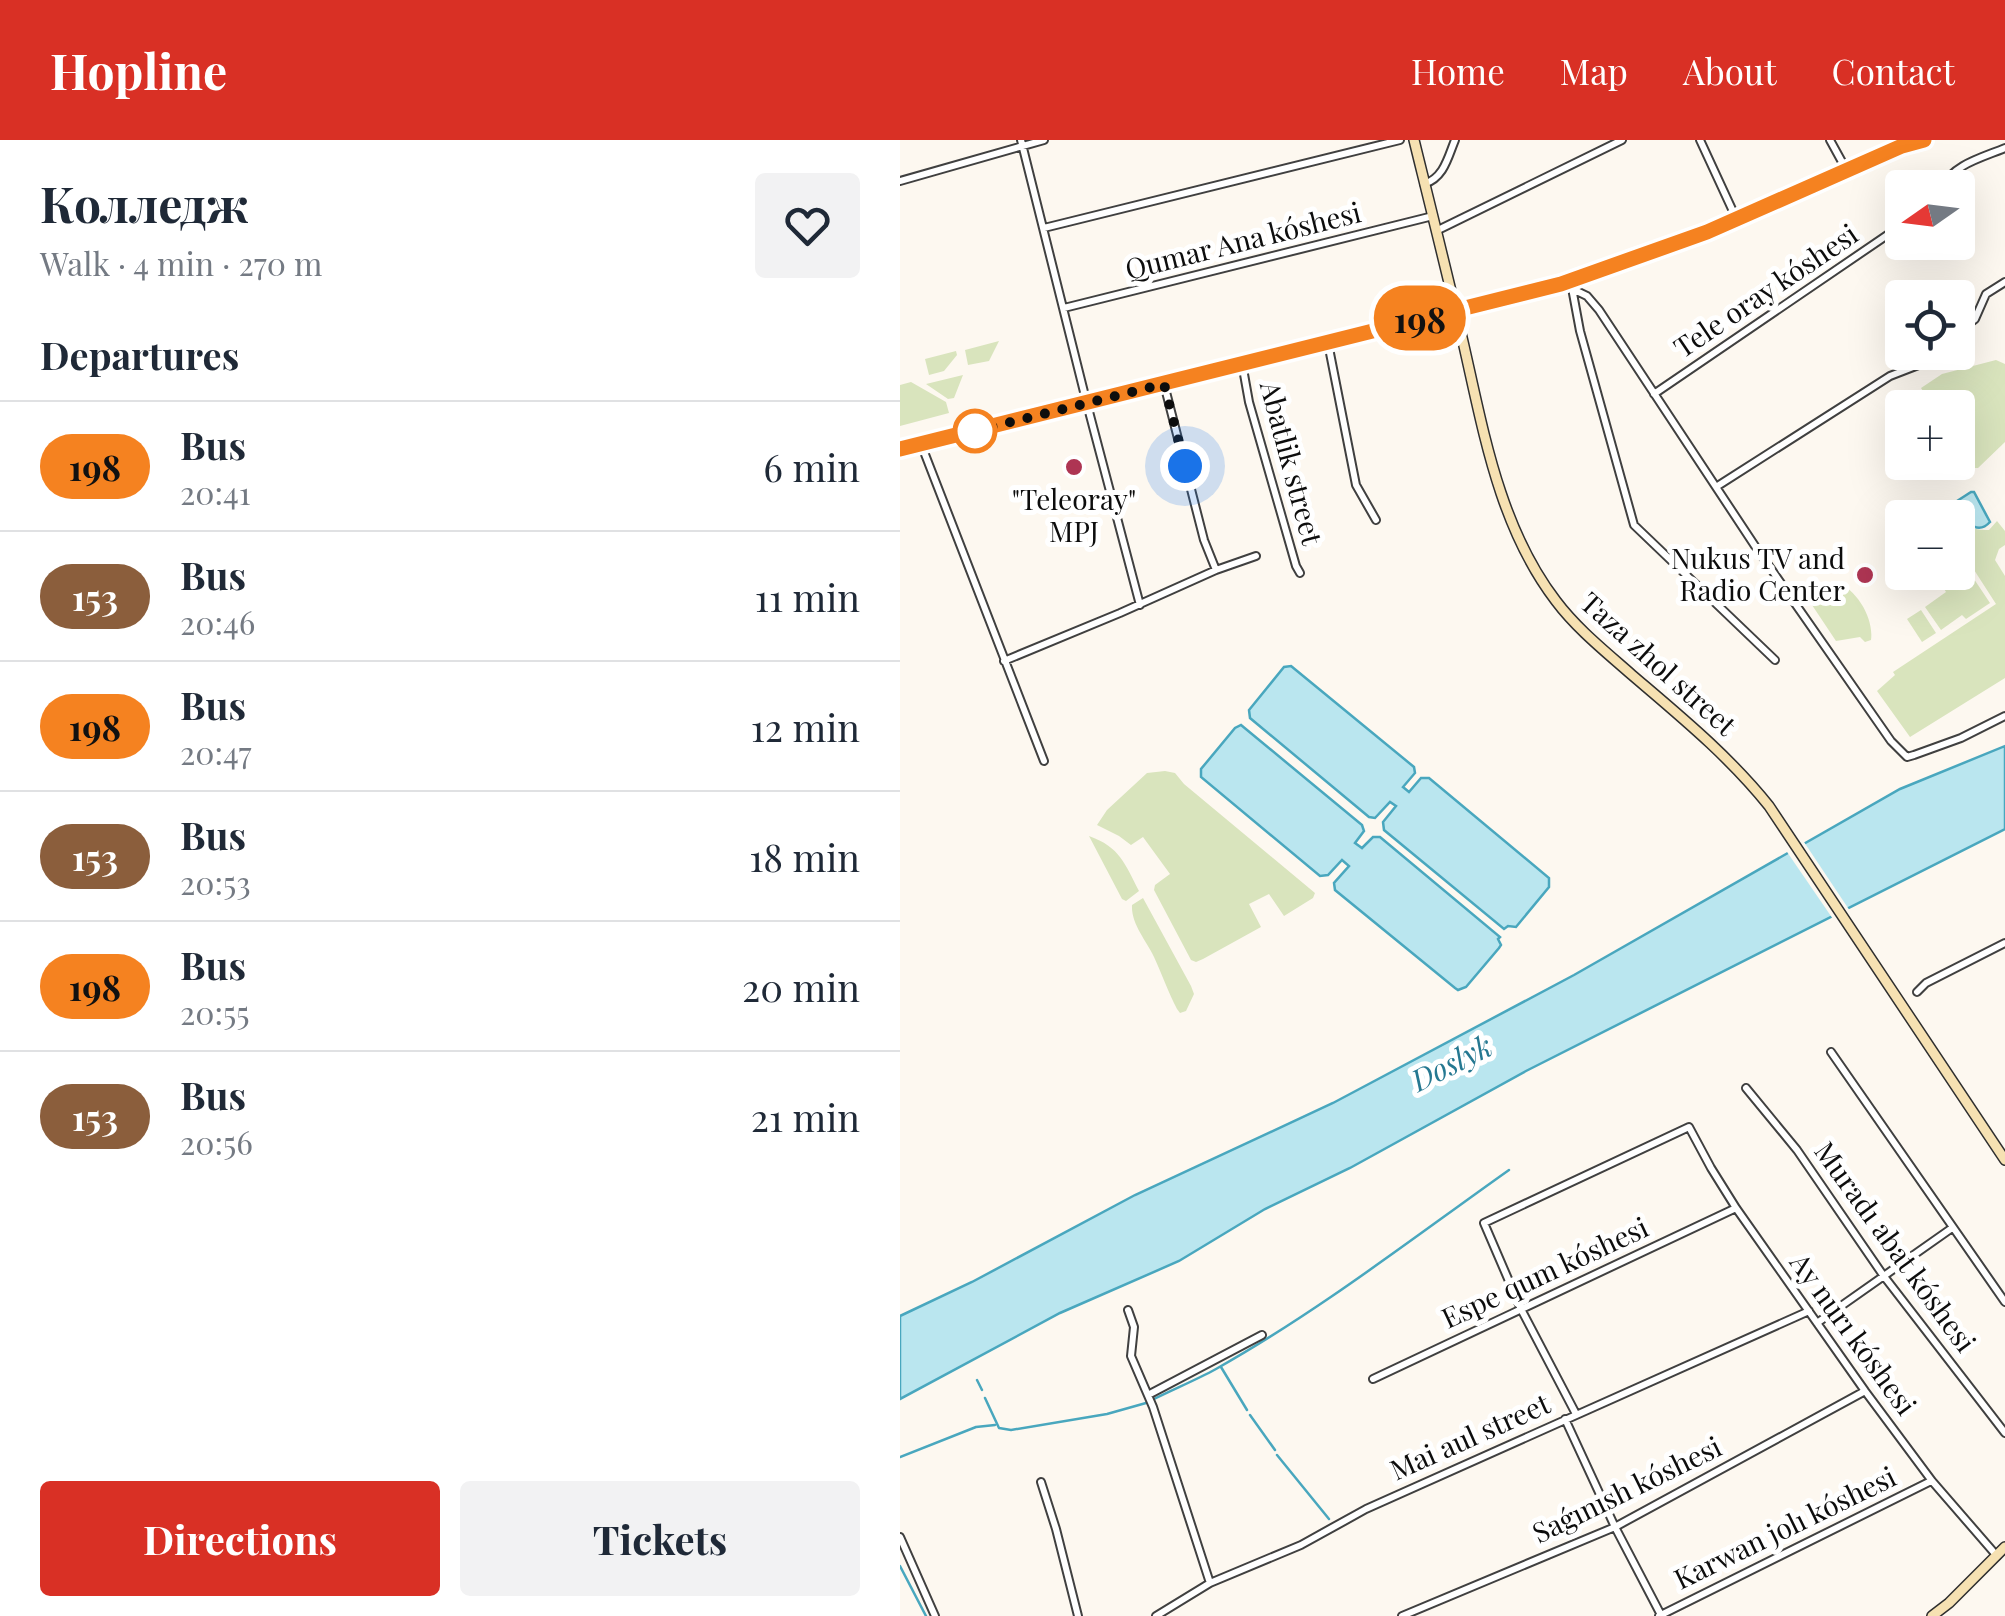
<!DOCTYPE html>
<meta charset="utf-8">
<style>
:root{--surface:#fff;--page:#f2f2f3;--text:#1f2937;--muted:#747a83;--line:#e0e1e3;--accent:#d93025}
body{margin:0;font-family:"Playfair Display",serif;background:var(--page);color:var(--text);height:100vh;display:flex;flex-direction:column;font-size:38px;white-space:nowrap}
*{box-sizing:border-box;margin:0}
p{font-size:32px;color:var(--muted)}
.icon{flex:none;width:55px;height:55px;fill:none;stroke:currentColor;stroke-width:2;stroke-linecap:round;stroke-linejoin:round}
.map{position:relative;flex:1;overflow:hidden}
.drawer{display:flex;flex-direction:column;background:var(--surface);width:900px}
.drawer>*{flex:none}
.badge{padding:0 20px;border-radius:32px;font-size:35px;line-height:65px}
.needle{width:65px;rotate:256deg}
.fabs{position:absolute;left:985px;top:30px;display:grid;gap:20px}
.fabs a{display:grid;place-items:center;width:90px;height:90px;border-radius:10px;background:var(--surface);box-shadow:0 10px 40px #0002;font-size:50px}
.you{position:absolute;width:50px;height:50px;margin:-25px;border:8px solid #fff;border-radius:50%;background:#1a73e8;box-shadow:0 0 0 15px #1a73e833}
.map>.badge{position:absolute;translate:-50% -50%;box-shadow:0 0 0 5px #fff}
h2{padding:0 40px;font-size:38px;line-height:90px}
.round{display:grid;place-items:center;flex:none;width:105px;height:105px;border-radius:10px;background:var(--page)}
.headline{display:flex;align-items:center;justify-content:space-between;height:170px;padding:0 40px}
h1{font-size:48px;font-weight:700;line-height:75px}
.button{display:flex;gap:20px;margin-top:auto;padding:20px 40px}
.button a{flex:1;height:115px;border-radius:10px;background:var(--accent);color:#fff;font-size:40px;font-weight:700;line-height:115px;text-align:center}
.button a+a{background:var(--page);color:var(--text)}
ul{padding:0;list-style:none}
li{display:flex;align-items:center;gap:30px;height:130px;padding:0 40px;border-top:2px solid var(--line)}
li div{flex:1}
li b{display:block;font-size:38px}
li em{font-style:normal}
li .badge{min-width:110px;font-weight:700;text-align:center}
header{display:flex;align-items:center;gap:60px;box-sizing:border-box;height:140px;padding:0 50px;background:var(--accent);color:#fff}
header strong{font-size:48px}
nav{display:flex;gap:55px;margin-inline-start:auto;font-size:35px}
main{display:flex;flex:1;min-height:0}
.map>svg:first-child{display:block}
.green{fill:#d9e4bd}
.water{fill:#bae6ef;stroke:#49a7be;stroke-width:2.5}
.pier{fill:#fdf8f0}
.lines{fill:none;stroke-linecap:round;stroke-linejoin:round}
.stream{stroke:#49a7be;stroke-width:2.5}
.street-casing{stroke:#404040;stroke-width:10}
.secondary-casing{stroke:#2f2f2f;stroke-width:12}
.street{stroke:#fff;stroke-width:6}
.secondary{stroke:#f6e1b2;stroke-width:9}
.line-casing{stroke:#fff;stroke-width:22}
.line{stroke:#f58220;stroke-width:15}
.walk{stroke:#0d0d0d;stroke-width:10;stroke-dasharray:0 18}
.stop-dot{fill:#fff;stroke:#f58220;stroke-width:5}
.poi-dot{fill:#ae3553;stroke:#fff;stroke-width:4}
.labels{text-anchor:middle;stroke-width:10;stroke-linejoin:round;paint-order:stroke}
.street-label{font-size:28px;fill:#0d0d0d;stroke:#fff}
.poi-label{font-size:28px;fill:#0d0d0d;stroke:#fff}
.water-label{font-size:30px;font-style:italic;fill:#257891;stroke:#fff}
</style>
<header>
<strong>Hopline</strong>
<nav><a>Home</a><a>Map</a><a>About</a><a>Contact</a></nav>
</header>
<main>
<section class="drawer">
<div class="headline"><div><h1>Колледж</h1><p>Walk · 4 min · 270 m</p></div><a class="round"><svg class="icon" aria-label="heart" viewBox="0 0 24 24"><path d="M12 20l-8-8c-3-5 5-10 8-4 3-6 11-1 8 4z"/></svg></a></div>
<h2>Departures</h2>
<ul>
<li><span class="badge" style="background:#f58220;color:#111">198</span><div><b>Bus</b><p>20:41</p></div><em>6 min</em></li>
<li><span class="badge" style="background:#8b5e3c;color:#fff">153</span><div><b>Bus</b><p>20:46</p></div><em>11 min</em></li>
<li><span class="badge" style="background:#f58220;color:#111">198</span><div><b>Bus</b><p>20:47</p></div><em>12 min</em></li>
<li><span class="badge" style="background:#8b5e3c;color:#fff">153</span><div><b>Bus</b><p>20:53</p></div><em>18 min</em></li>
<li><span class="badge" style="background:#f58220;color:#111">198</span><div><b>Bus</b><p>20:55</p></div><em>20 min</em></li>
<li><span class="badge" style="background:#8b5e3c;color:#fff">153</span><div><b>Bus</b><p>20:56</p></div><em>21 min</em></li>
</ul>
<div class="button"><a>Directions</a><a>Tickets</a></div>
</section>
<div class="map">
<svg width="1105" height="1476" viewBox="0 0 1105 1476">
<rect width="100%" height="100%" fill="#fdf8f0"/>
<path class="green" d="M 99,201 L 89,221 L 68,225 L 65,210 Z
M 56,211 L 57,215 L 44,231 L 29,235 L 25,219 Z
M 1096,220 L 1105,224 L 1105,302 L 1078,328 L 1075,328 C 1064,307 1058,291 1058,268 L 1033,267 L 1021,248 L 1042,234 Z
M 63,235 L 54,258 L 48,259 L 26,244 Z
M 11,242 L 46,262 L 49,273 L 0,286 L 0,245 Z
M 1055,373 C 1065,386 1073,391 1089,390 L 1097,381 L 1105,391 L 1105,405 L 1099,409 L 1095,420 L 1105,436 L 1105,538 L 1010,597 L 977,551 L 995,535 L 993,532 L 1096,464 L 1058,405 L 1058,378 L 1051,377 Z
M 1058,415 L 1090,463 L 1066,479 L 1062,475 L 1041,490 L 1025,467 L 1046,452 L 1034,433 L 1058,432 Z
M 936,441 C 957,450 974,478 971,500 L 965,502 L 960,497 L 936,501 L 910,462 L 910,458 Z
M 1021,470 L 1036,493 L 1022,502 L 1007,479 Z
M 265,631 L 275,633 L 284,644 L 415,753 L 413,758 L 384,776 L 369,754 L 349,764 L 361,787 L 303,819 L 296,822 L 291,820 L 254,750 L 255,745 L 270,734 L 243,697 L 231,705 L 219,696 L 197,685 L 207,670 L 247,633 Z
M 189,696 C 220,707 225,724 239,751 L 226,761 L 222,759 Z
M 243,758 L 291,846 L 294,854 L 286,871 L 280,873 L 277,869 C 268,852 262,834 254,817 C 246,800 231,784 232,765 Z"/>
<path class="water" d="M 1071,352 L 1074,352 L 1090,382 C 1075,398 1060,376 1057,361 Z
M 391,526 L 514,627 L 515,633 L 503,647 L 509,652 L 521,638 L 529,638 L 649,738 L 649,747 L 616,787 L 608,786 L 604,789 L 484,690 L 483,682 L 496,666 L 490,662 L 475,678 L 469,677 L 350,578 L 349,570 L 384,527 Z
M 341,585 L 462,685 L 464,691 L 455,703 L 462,708 L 473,697 L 480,697 L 600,797 L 598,799 L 601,805 L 599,808 L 566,847 L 558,850 L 555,848 L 435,750 L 434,743 L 449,726 L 442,720 L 428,735 L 420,736 L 301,637 L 301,629 L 335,588 Z
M 1105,606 L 1105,689 L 626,931 L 450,1028 L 365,1069 L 279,1121 L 160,1173 L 0,1259 L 0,1176 L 72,1142 L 235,1055 L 433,963 L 674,835 L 1000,649 Z"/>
<path class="pier" d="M 902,699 L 952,774 L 935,782 L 885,709 Z"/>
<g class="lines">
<path class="stream" d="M 321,1227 L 347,1270
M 77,1240 L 82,1250
M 85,1258 L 99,1288 L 111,1290 L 207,1274 L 246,1263
M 254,1259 C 274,1249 296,1240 316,1229 C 419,1171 513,1098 609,1030
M 350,1275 L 375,1310
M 377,1315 L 429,1379
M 0,1317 L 76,1287 L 95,1285
M 0,1426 L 26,1476"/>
<g class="street-casing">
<path id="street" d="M 121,0 L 187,264 L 240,465
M 800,0 L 837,80
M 930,0 L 947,31
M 0,41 L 144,0
M 524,44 C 544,38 548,17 555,0
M 1041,48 C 1054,24 1081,18 1105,8
M 144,88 L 500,0
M 536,91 L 722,0
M 662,144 L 687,156 L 699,170 L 855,406 L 991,601 L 1007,617 L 1014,615 L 1061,598 L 1105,576
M 672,148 L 680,191 L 734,385 L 875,520
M 164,168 L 533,76
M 1058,192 L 1075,179 L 1086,154 L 1105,142
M 428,203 L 456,345 L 476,380
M 342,223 L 349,262 L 396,426 L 400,433
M 264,244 L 304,400 L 316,430
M 754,254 L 1002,85
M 21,304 L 144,621
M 816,347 L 990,236 L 1021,224 L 1034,212
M 104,521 L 220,473 L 316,430 L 356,416
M 1017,852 L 1026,843 L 1105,803
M 931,912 L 1105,1162
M 846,948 L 897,1010 L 983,1135 L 1105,1293
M 228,1170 L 234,1187 L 231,1216 L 253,1267 L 310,1443
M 917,1183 L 1052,1088
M 473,1239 L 836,1068
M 248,1255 L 362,1195
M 676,1274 L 621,1169 L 584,1083 L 789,987 L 811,1028 L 836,1068 L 965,1251 L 1032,1341 L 1097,1416
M 665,1279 L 715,1387 L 761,1475
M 141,1342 L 156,1389 L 178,1476
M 0,1397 L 35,1476
M 256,1476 L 310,1443 L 401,1405 L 466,1369 L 909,1171
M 502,1476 L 715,1387 L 965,1251
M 759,1476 L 1031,1341"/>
</g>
<g class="secondary-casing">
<path id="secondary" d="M 514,0 C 531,69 548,137 564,206 C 584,294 600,388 656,461 C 677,489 706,512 732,535 C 780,576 829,616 869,666 L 1105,1020
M 0,309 L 661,144 L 807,92 L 1002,6 L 1025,0
M 1032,1476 L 1049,1463 L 1105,1407"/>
</g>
<use href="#street" class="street"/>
<use href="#secondary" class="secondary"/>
</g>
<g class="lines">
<g class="line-casing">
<path id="line" d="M 0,309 L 661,144 L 807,92 L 1002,6 L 1024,0"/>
</g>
<use href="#line" class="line"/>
<path class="walk" d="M 75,291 L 264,244 L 285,326"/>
</g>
<circle class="stop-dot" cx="75" cy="291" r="20"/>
<g class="poi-dot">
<circle cx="174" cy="327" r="10"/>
<circle cx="965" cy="435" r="10"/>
</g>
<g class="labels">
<g class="street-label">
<text transform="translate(343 101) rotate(-14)" y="10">Qumar Ana kóshesi</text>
<text transform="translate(866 151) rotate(-34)" y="10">Tele oray kóshesi</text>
<text transform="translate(391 323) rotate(75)" y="10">Abatlik street</text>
<text transform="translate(758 524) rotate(42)" y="10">Taza zhol street</text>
<text transform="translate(995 1107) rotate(54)" y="10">Muradı abat kóshesi</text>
<text transform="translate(645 1133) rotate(-25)" y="10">Espe qum kóshesi</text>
<text transform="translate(953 1194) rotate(54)" y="10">Ay nurı kóshesi</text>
<text transform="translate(570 1297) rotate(-24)" y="10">Mai aul street</text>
<text transform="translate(727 1350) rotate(-26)" y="10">Saǵınısh kóshesi</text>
<text transform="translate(885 1388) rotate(-26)" y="10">Karwan jolı kóshesi</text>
</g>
<g class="poi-label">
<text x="174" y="370">"Teleoray"<tspan x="174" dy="32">MPJ</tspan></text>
<text x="945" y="429" text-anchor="end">Nukus TV and<tspan x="945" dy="32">Radio Center</tspan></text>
</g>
<g class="water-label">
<text transform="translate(552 924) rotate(-27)" y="10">Doslyk</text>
</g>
</g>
</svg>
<div class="fabs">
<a><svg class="needle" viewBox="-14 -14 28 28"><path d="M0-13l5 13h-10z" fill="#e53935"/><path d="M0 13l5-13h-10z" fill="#747a83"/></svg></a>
<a><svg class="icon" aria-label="locate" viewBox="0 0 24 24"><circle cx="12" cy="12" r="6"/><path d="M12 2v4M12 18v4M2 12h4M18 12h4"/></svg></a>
<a>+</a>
<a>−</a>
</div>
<div class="you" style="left:285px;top:326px"></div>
<b class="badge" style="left:520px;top:178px;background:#f58220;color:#111">198</b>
</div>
</main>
